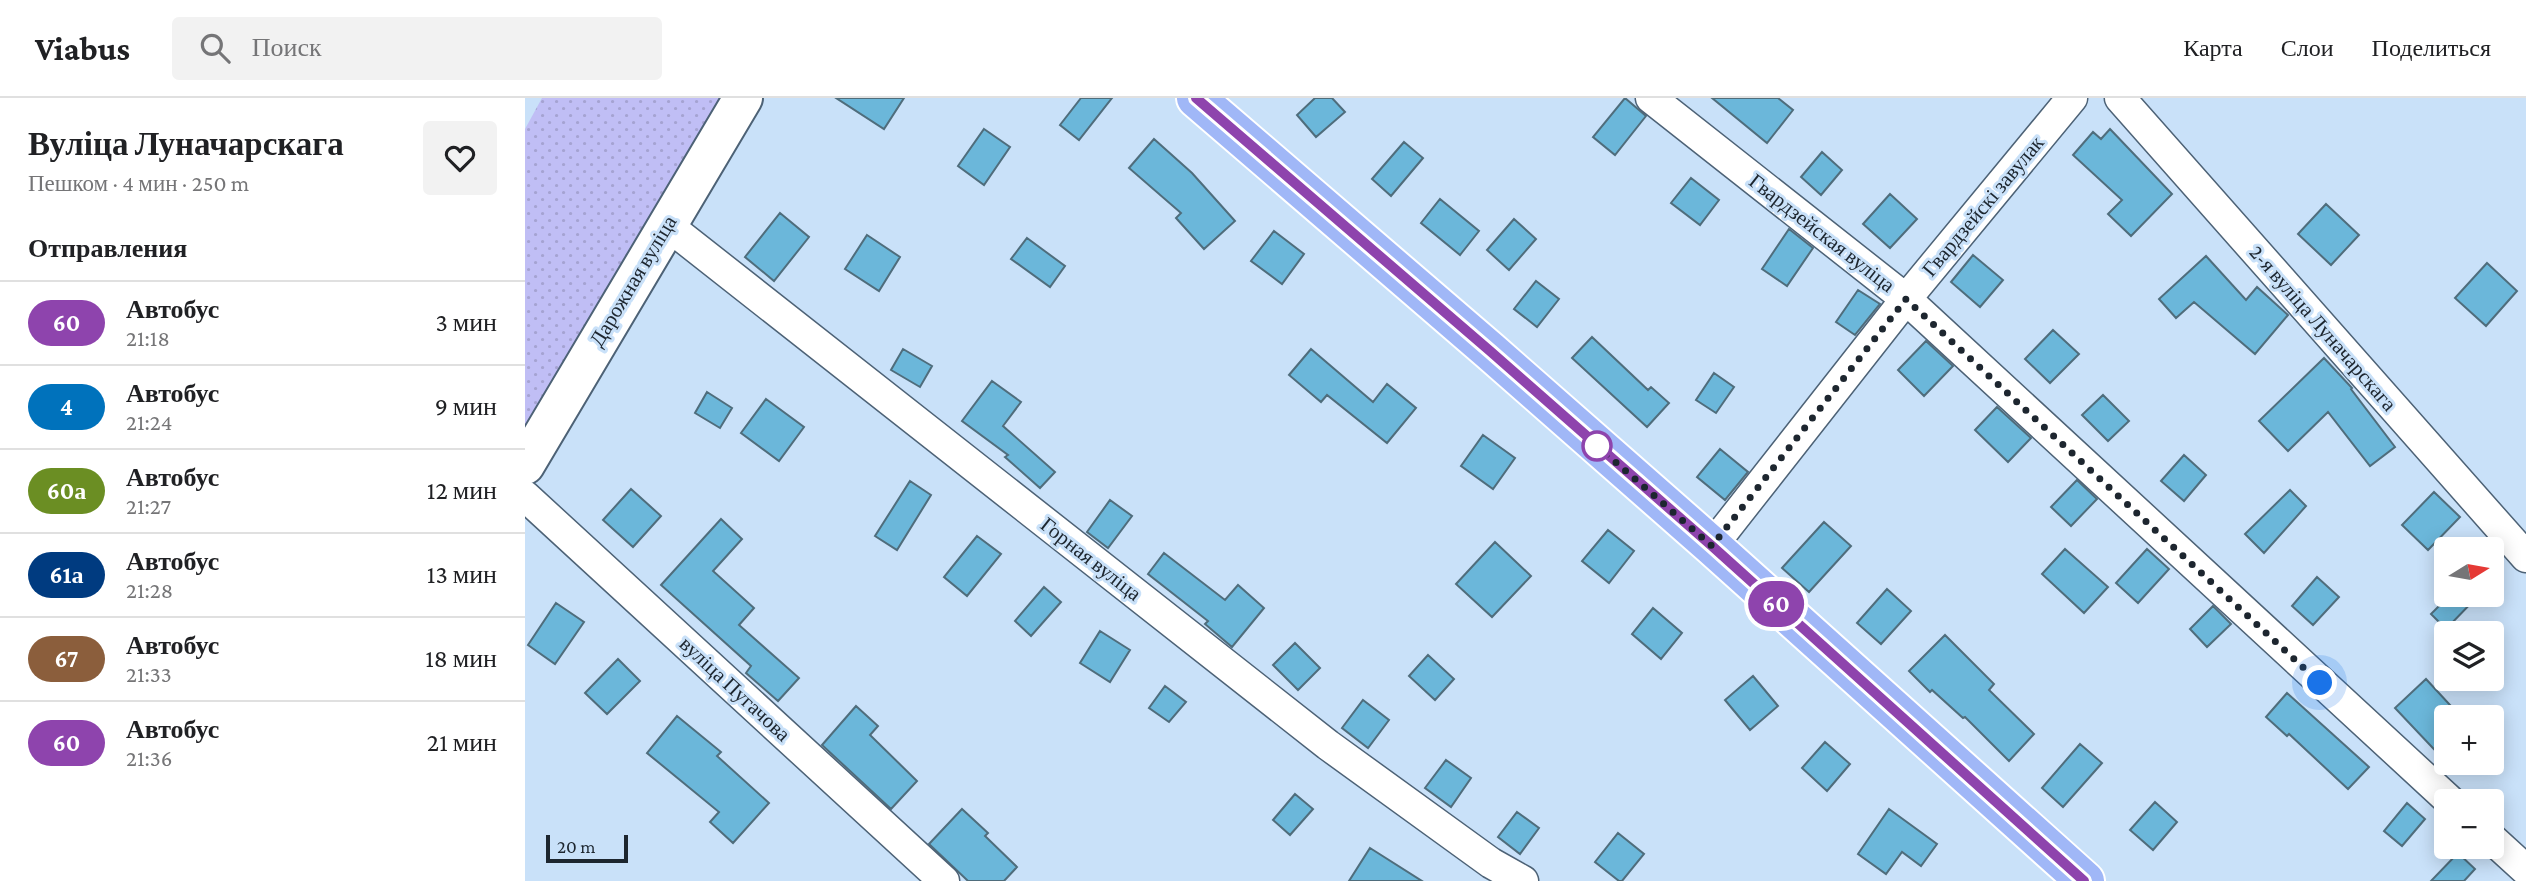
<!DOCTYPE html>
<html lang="ru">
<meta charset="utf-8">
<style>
:root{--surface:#fff;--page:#f2f2f2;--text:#202124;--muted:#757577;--line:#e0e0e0}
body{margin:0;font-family:"Crimson Pro",serif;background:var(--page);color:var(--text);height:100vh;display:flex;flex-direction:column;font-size:26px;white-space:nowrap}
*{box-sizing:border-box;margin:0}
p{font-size:23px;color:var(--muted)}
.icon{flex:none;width:38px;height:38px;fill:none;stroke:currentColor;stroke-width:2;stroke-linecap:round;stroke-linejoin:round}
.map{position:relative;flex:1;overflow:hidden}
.side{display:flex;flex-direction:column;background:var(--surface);width:525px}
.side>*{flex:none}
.badge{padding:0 14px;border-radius:23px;font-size:24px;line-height:46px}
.needle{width:46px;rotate:79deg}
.fabs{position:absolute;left:1909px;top:439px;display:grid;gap:14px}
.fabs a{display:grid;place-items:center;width:70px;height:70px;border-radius:7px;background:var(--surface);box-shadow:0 4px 18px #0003;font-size:35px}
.scale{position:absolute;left:21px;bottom:18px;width:82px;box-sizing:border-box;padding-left:7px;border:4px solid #1d262f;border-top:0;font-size:19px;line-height:24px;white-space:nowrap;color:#1d262f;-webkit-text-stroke:5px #c9e1f9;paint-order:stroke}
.you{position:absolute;width:35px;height:35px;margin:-18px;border:5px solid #fff;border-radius:50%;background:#1a73e8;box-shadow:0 0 0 10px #1a73e833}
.map>.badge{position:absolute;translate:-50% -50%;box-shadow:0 0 0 4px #fff}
h2{padding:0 28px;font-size:26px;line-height:63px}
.round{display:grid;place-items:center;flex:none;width:74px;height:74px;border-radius:7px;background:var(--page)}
.head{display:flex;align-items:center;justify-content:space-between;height:119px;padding:0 28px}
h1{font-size:33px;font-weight:600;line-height:52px}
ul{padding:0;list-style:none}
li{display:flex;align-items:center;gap:21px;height:84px;padding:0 28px;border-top:2px solid var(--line)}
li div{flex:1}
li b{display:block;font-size:26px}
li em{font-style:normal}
li .badge{min-width:77px;font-weight:700;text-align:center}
header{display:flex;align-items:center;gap:42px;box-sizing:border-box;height:98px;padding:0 35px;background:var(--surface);border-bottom:2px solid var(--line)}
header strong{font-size:33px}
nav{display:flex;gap:38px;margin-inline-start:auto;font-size:24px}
.search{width:490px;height:63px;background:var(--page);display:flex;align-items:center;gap:18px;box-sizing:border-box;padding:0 24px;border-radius:7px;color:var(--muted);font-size:26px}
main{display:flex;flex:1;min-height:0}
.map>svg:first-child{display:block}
.grass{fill:url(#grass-dots)}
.building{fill:#6bb7da;stroke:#4f6d7c;stroke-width:2}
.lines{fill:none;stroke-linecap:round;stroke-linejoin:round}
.street-casing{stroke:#4d6276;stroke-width:33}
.secondary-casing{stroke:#4d6276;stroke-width:42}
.primary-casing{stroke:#fff;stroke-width:42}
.street{stroke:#fff;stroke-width:30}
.secondary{stroke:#fff;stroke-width:38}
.primary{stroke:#a0b7f7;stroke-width:38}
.line-casing{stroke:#fff;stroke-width:16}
.line{stroke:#8e44ad;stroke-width:10}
.walk{stroke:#1d262f;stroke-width:7;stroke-dasharray:0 12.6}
.stop-dot{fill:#fff;stroke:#8e44ad;stroke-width:3.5}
.labels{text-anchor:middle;stroke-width:6;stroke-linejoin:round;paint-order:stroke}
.street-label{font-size:21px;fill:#1d262f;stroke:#c9e1f9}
</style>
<header>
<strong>Viabus</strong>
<div class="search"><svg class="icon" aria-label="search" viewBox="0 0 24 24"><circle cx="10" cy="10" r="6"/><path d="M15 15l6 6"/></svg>Поиск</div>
<nav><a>Карта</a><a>Слои</a><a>Поделиться</a></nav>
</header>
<main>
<section class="side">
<div class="head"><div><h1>Вуліца Луначарскага</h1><p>Пешком · 4 мин · 250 m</p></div><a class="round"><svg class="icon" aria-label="heart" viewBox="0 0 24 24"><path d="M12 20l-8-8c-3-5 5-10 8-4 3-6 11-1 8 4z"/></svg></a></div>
<h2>Отправления</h2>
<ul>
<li><span class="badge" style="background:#8e44ad;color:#fff">60</span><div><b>Автобус</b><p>21:18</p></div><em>3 мин</em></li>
<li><span class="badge" style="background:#0072bc;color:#fff">4</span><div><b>Автобус</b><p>21:24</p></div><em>9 мин</em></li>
<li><span class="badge" style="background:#6b8e23;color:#fff">60а</span><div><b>Автобус</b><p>21:27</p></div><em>12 мин</em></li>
<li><span class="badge" style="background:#003b80;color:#fff">61а</span><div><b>Автобус</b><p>21:28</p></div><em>13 мин</em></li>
<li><span class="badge" style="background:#8b5e3c;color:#fff">67</span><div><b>Автобус</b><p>21:33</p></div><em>18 мин</em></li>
<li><span class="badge" style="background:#8e44ad;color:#fff">60</span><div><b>Автобус</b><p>21:36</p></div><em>21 мин</em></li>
</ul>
</section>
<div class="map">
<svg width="2001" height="783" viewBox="0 0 2001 783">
<defs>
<pattern id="grass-dots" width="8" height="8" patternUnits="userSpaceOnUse" patternTransform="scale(1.75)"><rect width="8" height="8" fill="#c0bef5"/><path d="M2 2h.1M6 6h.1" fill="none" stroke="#a5a3d2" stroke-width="1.8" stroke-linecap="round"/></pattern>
</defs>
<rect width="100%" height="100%" fill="#c9e1f9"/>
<path class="grass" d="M 17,0 L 197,0 L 0,330 L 0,31 Z"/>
<path class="building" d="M 311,0 L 379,0 L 359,31 Z
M 556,0 L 587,0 L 554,42 L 535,27 Z
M 790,0 L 807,0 L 820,14 L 791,39 L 772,17 Z
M 1100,0 L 1121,18 L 1090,57 L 1068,39 Z
M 1187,0 L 1253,0 L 1268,12 L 1242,45 Z
M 459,31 L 485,49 L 459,87 L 433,68 Z
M 1585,31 L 1647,96 L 1606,138 L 1583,116 L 1597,102 L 1548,57 L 1568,34 L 1576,41 Z
M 629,41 L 667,75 L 710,123 L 679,151 L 651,120 L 656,115 L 604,70 Z
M 879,44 L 898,60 L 866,98 L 847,81 Z
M 1297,54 L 1317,72 L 1296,97 L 1276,79 Z
M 1166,80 L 1194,102 L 1175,127 L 1146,105 Z
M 1365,96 L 1392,121 L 1365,150 L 1338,126 Z
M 915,101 L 954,133 L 935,157 L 896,125 Z
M 1801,106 L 1834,137 L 1806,167 L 1773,136 Z
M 255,115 L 284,139 L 249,183 L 220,159 Z
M 989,121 L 1011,141 L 984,172 L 962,152 Z
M 1264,131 L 1288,150 L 1262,188 L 1237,171 Z
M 749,133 L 779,156 L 757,186 L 726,163 Z
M 342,137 L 375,159 L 354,193 L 320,171 Z
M 502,140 L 540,168 L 525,189 L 486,161 Z
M 1448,157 L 1478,182 L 1455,209 L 1426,184 Z
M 1681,158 L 1721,202 L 1732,189 L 1763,217 L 1730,256 L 1669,204 L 1651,220 L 1634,201 Z
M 1962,165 L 1992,193 L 1961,228 L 1930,200 Z
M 1011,183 L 1034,201 L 1012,229 L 989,211 Z
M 1333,192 L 1355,206 L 1330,237 L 1311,224 Z
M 1528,232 L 1554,256 L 1525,285 L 1500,261 Z
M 1067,239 L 1123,292 L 1126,289 L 1144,305 L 1122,329 L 1047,260 Z
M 1401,243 L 1428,268 L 1399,298 L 1373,272 Z
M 378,251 L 407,268 L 395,289 L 366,272 Z
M 786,251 L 848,304 L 862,286 L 891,310 L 862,345 L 802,297 L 796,304 L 764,277 Z
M 1799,260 L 1827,290 L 1826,291 L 1870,349 L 1845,368 L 1803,314 L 1763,353 L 1734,323 Z
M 1189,275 L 1209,289 L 1191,315 L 1171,302 Z
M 467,283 L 496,304 L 478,328 L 530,374 L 515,390 L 480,359 L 483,357 L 437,323 Z
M 182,294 L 207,310 L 195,330 L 170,315 Z
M 1578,297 L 1604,323 L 1583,343 L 1557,317 Z
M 241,301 L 279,329 L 254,363 L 216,335 Z
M 1472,309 L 1506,340 L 1483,364 L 1450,332 Z
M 958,337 L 990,360 L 968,391 L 936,368 Z
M 1195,351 L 1223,374 L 1200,402 L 1172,379 Z
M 1659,357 L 1681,377 L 1659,403 L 1636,383 Z
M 1552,382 L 1572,401 L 1546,428 L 1526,409 Z
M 385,383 L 406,397 L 372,452 L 350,438 Z
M 106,391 L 136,418 L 108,449 L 78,422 Z
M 1765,392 L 1781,408 L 1739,455 L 1720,436 Z
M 1909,394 L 1935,419 L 1903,452 L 1877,427 Z
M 585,402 L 607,418 L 583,450 L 562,434 Z
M 196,421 L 217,441 L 188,473 L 229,510 L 214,527 L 274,580 L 253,603 L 221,575 L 226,568 L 136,487 Z
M 1299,424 L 1326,448 L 1284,494 L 1257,470 Z
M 1083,432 L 1109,453 L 1084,485 L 1057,463 Z
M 452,438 L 476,456 L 442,498 L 419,479 Z
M 970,444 L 1006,478 L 967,519 L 931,486 Z
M 1540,451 L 1583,489 L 1559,515 L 1517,476 Z
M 1622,451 L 1644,471 L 1613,505 L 1591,485 Z
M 639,455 L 700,502 L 713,487 L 739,510 L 707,549 L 680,526 L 683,523 L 623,476 Z
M 1792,479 L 1814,499 L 1788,527 L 1767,508 Z
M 519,489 L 536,504 L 506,538 L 490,523 Z
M 1362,491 L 1386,513 L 1356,546 L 1332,525 Z
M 1925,497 L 1954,497 L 1921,531 L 1906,516 Z
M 31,505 L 59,524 L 30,566 L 3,547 Z
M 1688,508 L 1706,526 L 1682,549 L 1665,531 Z
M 1128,510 L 1157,535 L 1136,561 L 1107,536 Z
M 575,533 L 605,552 L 585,584 L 555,565 Z
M 1420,537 L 1469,586 L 1464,592 L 1509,636 L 1484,663 L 1440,619 L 1438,620 L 1407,592 L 1405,594 L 1384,573 Z
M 770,545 L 795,570 L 773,592 L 748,567 Z
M 903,557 L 929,581 L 910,602 L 884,578 Z
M 93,561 L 115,583 L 82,616 L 60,595 Z
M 1228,578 L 1253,608 L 1225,632 L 1200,602 Z
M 1901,581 L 1937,620 L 1922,620 L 1922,665 L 1870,610 Z
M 640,588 L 661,604 L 644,624 L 624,610 Z
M 1762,595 L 1844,669 L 1823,691 L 1764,636 L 1762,638 L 1741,619 Z
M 838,602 L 864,622 L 843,650 L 817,630 Z
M 331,608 L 353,628 L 345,637 L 392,683 L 366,711 L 297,647 Z
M 152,618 L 196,654 L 192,658 L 244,705 L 208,745 L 185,724 L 194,714 L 122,655 Z
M 1300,644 L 1325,666 L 1302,693 L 1277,670 Z
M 1555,646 L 1577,665 L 1538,709 L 1517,690 Z
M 921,662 L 946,680 L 926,709 L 900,690 Z
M 770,696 L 788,711 L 765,737 L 748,722 Z
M 1630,704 L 1652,724 L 1628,752 L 1605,732 Z
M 1882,705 L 1900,721 L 1877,748 L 1859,733 Z
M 437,711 L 463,735 L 460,738 L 492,769 L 479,783 L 443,783 L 404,746 Z
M 1364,711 L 1412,746 L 1396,768 L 1377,754 L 1361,776 L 1333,756 Z
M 992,714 L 1014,730 L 995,756 L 973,739 Z
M 1093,735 L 1119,756 L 1097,783 L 1094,783 L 1070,764 Z
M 845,750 L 897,783 L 824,783 Z
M 1933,755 L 1950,771 L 1939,783 L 1906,783 Z"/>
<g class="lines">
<g class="street-casing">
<path id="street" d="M 1126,0 L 1381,201 L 1926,704
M 1595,0 L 2001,459
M 142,127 L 803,647 L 966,765 L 998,783
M 0,398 L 419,783
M 1187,448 L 1381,201 L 1547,0
M 1967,741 L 2001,772"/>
</g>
<g class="secondary-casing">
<path id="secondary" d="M 0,367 L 218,0"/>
</g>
<g class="primary-casing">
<path id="primary" d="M 671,0 L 965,253 L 1187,448 L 1560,783"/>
</g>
<use href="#street" class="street"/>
<use href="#secondary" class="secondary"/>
<use href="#primary" class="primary"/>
</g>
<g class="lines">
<g class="line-casing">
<path id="line" d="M 671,0 L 965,253 L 1187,448 L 1559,783"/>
</g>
<use href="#line" class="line"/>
<path class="walk" d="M 1072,348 L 1187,448 L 1381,201 L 1795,585"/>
</g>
<circle class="stop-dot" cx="1072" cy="348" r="14"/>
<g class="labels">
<g class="street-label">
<text transform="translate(1458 108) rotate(-50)" y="7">Гвардзейскі завулак</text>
<text transform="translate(1297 135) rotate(38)" y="7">Гвардзейская вуліца</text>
<text transform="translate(108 183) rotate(-59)" y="7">Дарожная вуліца</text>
<text transform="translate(1798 230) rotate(49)" y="7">2-я вуліца Луначарскага</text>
<text transform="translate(566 461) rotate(38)" y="7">Горная вуліца</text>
<text transform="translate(210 591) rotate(43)" y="7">вуліца Пугачова</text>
</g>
</g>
</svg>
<div class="fabs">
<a><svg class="needle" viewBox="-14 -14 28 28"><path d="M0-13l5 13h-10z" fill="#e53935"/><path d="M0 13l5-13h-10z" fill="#757577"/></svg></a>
<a><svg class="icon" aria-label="layers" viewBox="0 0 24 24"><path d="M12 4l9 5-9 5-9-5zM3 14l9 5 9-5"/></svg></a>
<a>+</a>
<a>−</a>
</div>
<div class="scale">20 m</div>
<div class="you" style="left:1795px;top:585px"></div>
<b class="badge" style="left:1251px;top:506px;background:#8e44ad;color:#fff">60</b>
</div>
</main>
